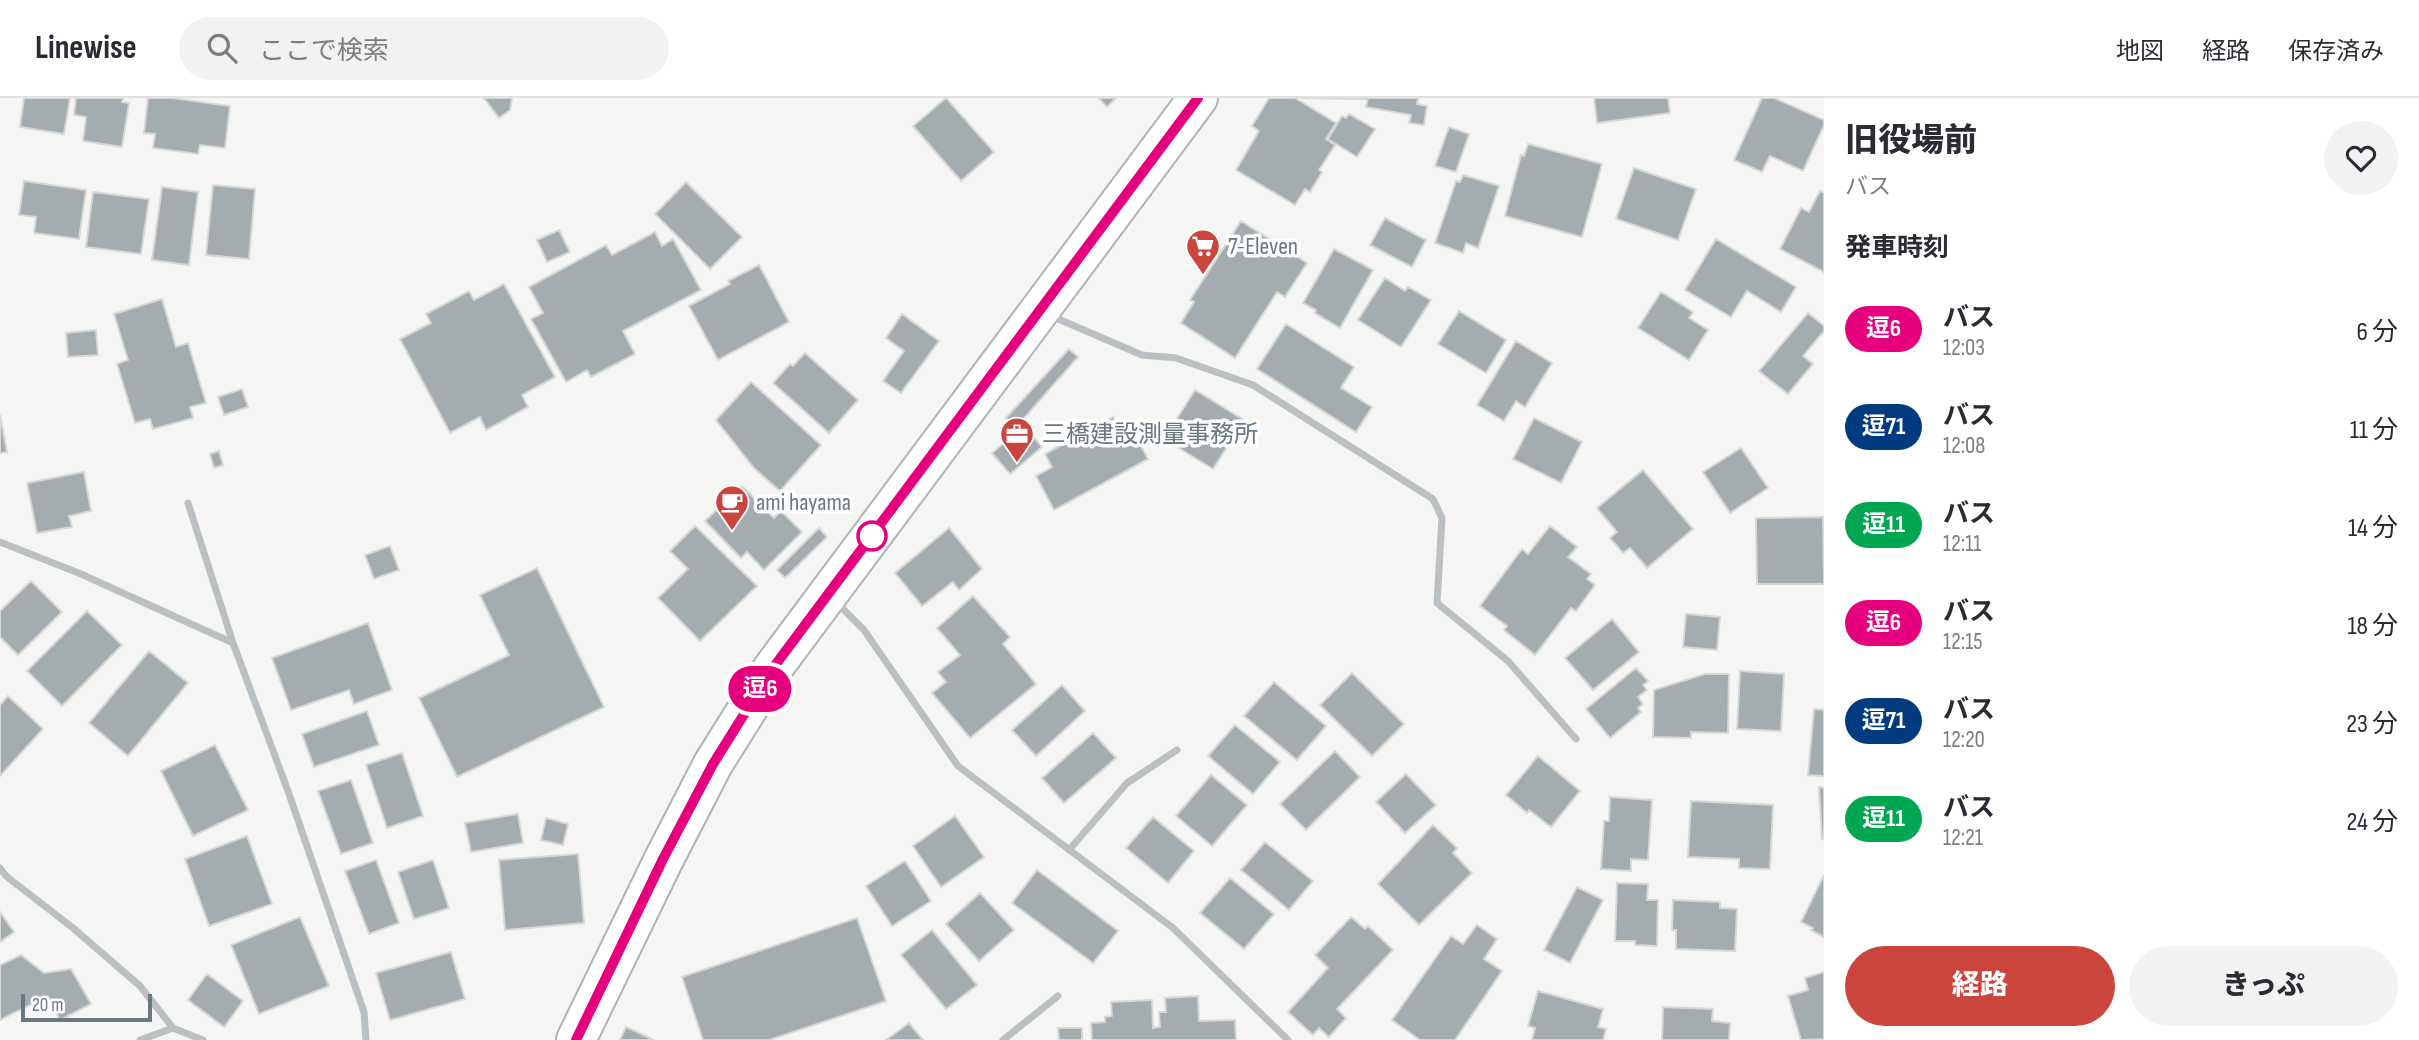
<!DOCTYPE html>
<html lang="ja">
<meta charset="utf-8">
<style>
:root{--surface:#fff;--page:#f2f2f3;--text:#2b2b33;--muted:#7c7c81;--line:#e1e1e2;--accent:#cb453d}
body{margin:0;font-family:"Sofia Sans Condensed","Noto Sans JP",sans-serif;background:var(--page);color:var(--text);height:100vh;display:flex;flex-direction:column;font-size:26px;white-space:nowrap}
*{box-sizing:border-box;margin:0}
p{font-size:23px;color:var(--muted)}
.icon{flex:none;width:38px;height:38px;fill:none;stroke:currentColor;stroke-width:2;stroke-linecap:round;stroke-linejoin:round}
.map{position:relative;flex:1;overflow:hidden}
.sheet{display:flex;flex-direction:column;background:var(--surface);width:595px}
.sheet>*{flex:none}
.badge{padding:0 14px;border-radius:23px;font-size:24px;line-height:46px}
.scale{position:absolute;left:21px;bottom:18px;width:131px;box-sizing:border-box;padding-left:7px;border:4px solid #68797f;border-top:0;font-size:19px;line-height:24px;white-space:nowrap;color:#68797f;-webkit-text-stroke:5px #fff;paint-order:stroke}
.map>.badge{position:absolute;translate:-50% -50%;box-shadow:0 0 0 4px #fff}
h2{padding:0 21px;font-size:26px;line-height:63px}
.round{display:grid;place-items:center;flex:none;width:74px;height:74px;border-radius:37px;background:var(--page)}
.summary{display:flex;align-items:center;justify-content:space-between;height:119px;padding:0 21px}
h1{font-size:33px;font-weight:800;line-height:52px}
.primary-button{display:flex;gap:14px;margin-top:auto;padding:14px 21px}
.primary-button a{flex:1;height:80px;border-radius:42px;background:var(--accent);color:#fff;font-size:28px;font-weight:800;line-height:80px;text-align:center}
.primary-button a+a{background:var(--page);color:var(--text)}
ul{padding:0;list-style:none}
li{display:flex;align-items:center;gap:21px;height:98px;padding:0 21px}
li div{flex:1}
li b{display:block;font-size:26px}
li em{font-style:normal}
li .badge{min-width:77px;font-weight:700;text-align:center}
header{display:flex;align-items:center;gap:42px;box-sizing:border-box;height:98px;padding:0 35px;background:var(--surface);border-bottom:2px solid var(--line)}
header strong{font-size:33px}
nav{display:flex;gap:38px;margin-inline-start:auto;font-size:24px}
.search{width:490px;height:63px;background:var(--page);display:flex;align-items:center;gap:18px;box-sizing:border-box;padding:0 24px;border-radius:38px;color:var(--muted);font-size:26px}
main{display:flex;flex:1;min-height:0}
.map>svg:first-child{display:block}
.building{fill:#a3acae;stroke:#d7d7d5;stroke-width:2}
.lines{fill:none;stroke-linecap:round;stroke-linejoin:round}
.highway-casing{stroke:#afb3b5;stroke-width:42}
.street{stroke:#bbc0c2;stroke-width:7}
.highway{stroke:#fff;stroke-width:38}
.line-casing{stroke:#fff;stroke-width:16}
.line{stroke:#e6007e;stroke-width:10}
.stop-dot{fill:#fff;stroke:#e6007e;stroke-width:3.5}
.labels{text-anchor:middle;stroke-width:7;stroke-linejoin:round;paint-order:stroke}
.poi-label{font-size:24px;fill:#68797f;stroke:#fff;text-anchor:start}
</style>
<header>
<strong>Linewise</strong>
<div class="search"><svg class="icon" aria-label="search" viewBox="0 0 24 24"><circle cx="10" cy="10" r="6"/><path d="M15 15l6 6"/></svg>ここで検索</div>
<nav><a>地図</a><a>経路</a><a>保存済み</a></nav>
</header>
<main>
<div class="map">
<svg width="1824" height="942" viewBox="0 0 1824 942">
<rect width="100%" height="100%" fill="#f5f5f3"/>
<path class="building" d="M 24,0 L 70,0 L 64,36 L 20,29 Z
M 76,0 L 123,0 L 122,4 L 129,5 L 122,49 L 83,43 L 86,19 L 74,17 Z
M 148,0 L 172,0 L 230,8 L 225,50 L 200,47 L 198,56 L 153,50 L 155,36 L 144,35 Z
M 484,0 L 512,0 L 510,12 L 499,20 Z
M 946,0 L 994,54 L 961,83 L 913,28 Z
M 1099,0 L 1116,0 L 1107,9 Z
M 1269,0 L 1295,0 L 1336,25 L 1326,41 L 1335,47 L 1319,72 L 1322,74 L 1310,94 L 1305,91 L 1295,107 L 1236,72 L 1259,33 L 1252,28 Z
M 1301,0 L 1366,0 L 1366,1 Z
M 1368,0 L 1418,0 L 1417,6 L 1427,8 L 1424,27 L 1409,25 L 1411,17 L 1366,9 Z
M 1594,0 L 1668,0 L 1670,15 L 1597,25 Z
M 1762,0 L 1774,0 L 1824,22 L 1824,27 L 1803,73 L 1770,58 L 1762,74 L 1734,62 Z
M 1349,16 L 1375,31 L 1357,59 L 1328,41 L 1342,18 L 1346,20 Z
M 1449,29 L 1469,36 L 1456,74 L 1435,68 Z
M 1528,46 L 1602,66 L 1582,139 L 1505,118 L 1521,57 L 1524,58 Z
M 1634,70 L 1696,91 L 1678,142 L 1616,121 Z
M 1463,77 L 1499,88 L 1478,150 L 1466,145 L 1463,155 L 1435,145 L 1456,83 L 1460,84 Z
M 24,83 L 86,92 L 79,141 L 34,135 L 36,119 L 19,117 Z
M 686,84 L 742,139 L 710,171 L 655,116 Z
M 213,87 L 255,91 L 249,161 L 206,157 Z
M 162,89 L 198,94 L 189,167 L 152,162 Z
M 1820,93 L 1824,95 L 1824,174 L 1780,151 L 1801,110 L 1809,114 Z
M 93,94 L 149,101 L 141,156 L 86,149 Z
M 1385,120 L 1426,142 L 1412,169 L 1370,147 Z
M 1241,123 L 1307,165 L 1285,199 L 1277,194 L 1235,260 L 1181,225 L 1194,204 L 1190,202 Z
M 559,132 L 570,154 L 547,164 L 537,142 Z
M 655,134 L 662,148 L 673,141 L 701,192 L 623,233 L 635,256 L 591,279 L 587,272 L 566,284 L 531,221 L 543,215 L 529,189 L 606,147 L 612,157 Z
M 1716,141 L 1796,189 L 1781,214 L 1747,193 L 1731,219 L 1685,192 Z
M 1334,151 L 1373,172 L 1340,230 L 1315,215 L 1316,212 L 1303,205 Z
M 759,167 L 789,224 L 718,262 L 689,208 L 730,186 L 728,183 Z
M 1385,180 L 1405,193 L 1408,189 L 1431,202 L 1401,249 L 1358,222 Z
M 504,186 L 555,279 L 522,297 L 528,309 L 486,332 L 480,319 L 450,335 L 400,241 L 431,225 L 426,216 L 469,193 L 474,202 Z
M 1661,194 L 1693,214 L 1689,220 L 1708,232 L 1689,262 L 1638,230 Z
M 162,201 L 176,249 L 188,245 L 206,305 L 190,309 L 193,320 L 153,331 L 150,321 L 135,325 L 117,266 L 128,262 L 114,216 Z
M 1459,213 L 1506,242 L 1486,275 L 1438,246 Z
M 1808,215 L 1824,228 L 1824,233 L 1803,258 L 1813,266 L 1788,296 L 1759,273 Z
M 902,216 L 939,243 L 901,295 L 883,283 L 904,253 L 886,240 Z
M 1286,226 L 1354,269 L 1341,290 L 1372,309 L 1356,334 L 1257,271 Z
M 96,232 L 98,257 L 68,259 L 66,235 Z
M 1516,243 L 1552,265 L 1525,309 L 1516,303 L 1504,323 L 1477,307 Z
M 1069,251 L 1078,259 L 1016,329 L 1006,320 Z
M 805,255 L 858,302 L 829,335 L 773,285 L 790,266 L 793,268 Z
M 751,284 L 821,347 L 780,393 L 754,370 L 716,322 Z
M 242,291 L 248,309 L 224,317 L 218,299 Z
M 1195,292 L 1244,322 L 1213,371 L 1164,341 Z
M 0,317 L 7,354 L 0,355 Z
M 1113,319 L 1121,332 L 1130,328 L 1148,361 L 1054,412 L 1036,378 L 1052,369 L 1045,356 Z
M 1534,320 L 1582,344 L 1561,385 L 1513,361 Z
M 1024,328 L 1042,349 L 1010,376 L 992,355 Z
M 1741,350 L 1768,390 L 1730,415 L 1703,374 Z
M 219,353 L 223,367 L 214,370 L 210,356 Z
M 1643,372 L 1693,431 L 1647,470 L 1630,450 L 1623,455 L 1610,440 L 1617,434 L 1597,410 Z
M 84,374 L 91,413 L 69,418 L 72,429 L 37,435 L 27,385 Z
M 742,388 L 774,420 L 781,413 L 802,434 L 764,472 L 747,454 L 741,460 L 705,423 Z
M 1823,419 L 1824,486 L 1757,486 L 1756,420 Z
M 695,428 L 757,488 L 700,543 L 658,500 L 688,471 L 670,453 Z
M 1550,428 L 1577,449 L 1568,459 L 1591,476 L 1587,481 L 1595,487 L 1576,513 L 1571,510 L 1535,557 L 1504,532 L 1507,528 L 1480,508 L 1522,451 L 1528,456 Z
M 819,430 L 827,439 L 785,480 L 777,472 Z
M 949,430 L 982,471 L 959,492 L 953,484 L 922,508 L 895,475 Z
M 390,448 L 399,472 L 374,481 L 365,457 Z
M 537,470 L 604,609 L 457,679 L 419,600 L 509,557 L 480,497 Z
M 31,483 L 62,514 L 18,557 L 0,539 L 0,513 Z
M 973,498 L 1010,539 L 1003,546 L 1036,586 L 970,640 L 932,595 L 946,584 L 938,574 L 960,557 L 937,530 Z
M 87,513 L 122,547 L 62,608 L 27,573 Z
M 1686,516 L 1720,519 L 1717,552 L 1683,549 Z
M 1612,521 L 1639,554 L 1593,592 L 1565,560 Z
M 368,525 L 392,592 L 354,606 L 349,592 L 291,612 L 272,560 Z
M 149,553 L 188,585 L 128,658 L 89,625 Z
M 1636,570 L 1648,583 L 1643,587 L 1647,592 L 1638,599 L 1643,606 L 1638,610 L 1641,614 L 1610,640 L 1586,611 Z
M 1740,573 L 1784,576 L 1781,633 L 1737,631 Z
M 1352,575 L 1404,626 L 1372,658 L 1320,607 Z
M 1705,576 L 1729,576 L 1728,635 L 1691,634 L 1691,640 L 1653,639 L 1654,592 Z
M 1274,584 L 1326,628 L 1297,662 L 1244,618 Z
M 1062,587 L 1085,613 L 1036,658 L 1012,632 Z
M 8,598 L 43,631 L 0,678 L 0,607 Z
M 1814,611 L 1824,612 L 1824,678 L 1808,677 Z
M 367,613 L 379,647 L 314,669 L 302,636 Z
M 1235,627 L 1280,664 L 1253,696 L 1208,658 Z
M 1093,635 L 1116,660 L 1064,705 L 1042,680 Z
M 215,647 L 248,712 L 193,738 L 161,673 Z
M 1335,653 L 1360,679 L 1306,732 L 1280,706 Z
M 402,655 L 423,718 L 387,730 L 366,667 Z
M 1538,658 L 1580,693 L 1551,729 L 1529,712 L 1527,715 L 1506,697 Z
M 1406,676 L 1436,707 L 1405,735 L 1376,704 Z
M 1211,677 L 1247,707 L 1212,748 L 1176,718 Z
M 351,682 L 373,745 L 341,756 L 318,693 Z
M 1819,689 L 1824,690 L 1824,740 L 1822,741 Z
M 1610,699 L 1652,702 L 1648,762 L 1631,761 L 1631,773 L 1601,771 L 1604,723 L 1609,723 Z
M 1691,703 L 1773,707 L 1770,771 L 1739,770 L 1739,761 L 1688,759 Z
M 518,716 L 523,745 L 471,754 L 465,725 Z
M 955,718 L 984,759 L 941,789 L 913,748 Z
M 1153,719 L 1194,753 L 1168,785 L 1126,750 Z
M 546,720 L 568,726 L 563,747 L 541,742 Z
M 1433,727 L 1457,750 L 1453,755 L 1472,775 L 1419,827 L 1378,786 Z
M 247,738 L 272,806 L 209,828 L 185,761 Z
M 1265,744 L 1313,783 L 1289,812 L 1241,772 Z
M 578,756 L 584,825 L 505,832 L 499,762 Z
M 376,762 L 399,825 L 369,836 L 345,773 Z
M 433,762 L 449,810 L 414,821 L 398,774 Z
M 905,763 L 931,803 L 892,828 L 866,788 Z
M 1037,772 L 1118,833 L 1093,865 L 1012,805 Z
M 1824,777 L 1824,839 L 1811,832 L 1813,830 L 1801,824 Z
M 1230,780 L 1274,816 L 1244,851 L 1200,815 Z
M 1617,785 L 1648,786 L 1647,802 L 1658,802 L 1657,848 L 1635,847 L 1635,843 L 1615,843 Z
M 1577,789 L 1603,802 L 1570,865 L 1544,852 Z
M 980,795 L 1014,832 L 979,863 L 946,826 Z
M 1673,802 L 1720,804 L 1720,810 L 1737,811 L 1735,853 L 1676,851 L 1676,832 L 1672,832 Z
M 0,814 L 14,834 L 0,844 Z
M 300,819 L 329,888 L 259,916 L 231,847 Z
M 1351,819 L 1365,831 L 1368,828 L 1393,852 L 1337,911 L 1346,920 L 1329,939 L 1319,930 L 1313,937 L 1288,914 L 1328,870 L 1315,857 Z
M 857,820 L 886,903 L 769,942 L 703,942 L 682,879 Z
M 1477,827 L 1497,841 L 1484,861 L 1502,873 L 1455,942 L 1420,942 L 1392,922 L 1451,838 L 1463,846 Z
M 932,832 L 977,887 L 946,911 L 901,857 Z
M 451,854 L 465,901 L 390,922 L 376,875 Z
M 21,857 L 44,875 L 71,871 L 91,906 L 60,922 L 48,898 L 0,922 L 0,867 Z
M 1824,874 L 1824,941 L 1801,942 L 1788,898 L 1808,892 L 1805,880 Z
M 207,876 L 243,903 L 224,929 L 188,902 Z
M 1538,893 L 1603,911 L 1598,929 L 1606,931 L 1603,942 L 1532,942 L 1535,930 L 1528,928 Z
M 1198,898 L 1199,923 L 1235,922 L 1236,942 L 1092,942 L 1091,925 L 1105,924 L 1105,919 L 1112,918 L 1111,904 L 1152,902 L 1153,930 L 1160,929 L 1159,914 L 1166,914 L 1165,900 Z
M 1663,909 L 1713,911 L 1712,923 L 1730,925 L 1729,942 L 1662,942 Z
M 909,925 L 923,942 L 886,942 Z
M 626,929 L 654,942 L 620,942 Z
M 1058,930 L 1082,930 L 1082,942 L 1059,942 Z"/>
<g class="lines">
<g class="highway-casing">
<path id="highway" d="M 576,942 L 664,761 L 713,666 L 773,570 L 1198,0"/>
</g>
<path class="street" d="M 1049,217 L 1142,257 L 1176,260 L 1253,287 L 1433,401 L 1442,420 L 1437,505 L 1508,563 L 1576,641
M 188,405 L 233,545
M 0,444 L 81,476 L 233,545 L 288,693 L 364,914 L 366,942
M 837,505 L 864,532 L 958,668 L 1173,830 L 1288,942
M 1069,752 L 1127,685 L 1177,652
M 0,770 L 6,778 L 73,830 L 140,888 L 173,930 L 203,942
M 140,942 L 173,930
M 1003,942 L 1058,898"/>
<use href="#highway" class="highway"/>
</g>
<g class="lines">
<g class="line-casing">
<path id="line" d="M 576,942 L 663,761 L 713,666 L 773,570 L 1198,0"/>
</g>
<use href="#line" class="line"/>
</g>
<defs>
<g id="supermarket-pin" transform="scale(1.75)"><path d="M0 17L-7.5 6A9.5 9.5 0 1 1 7.5 6Z" fill="#cb453d" stroke="#fff"/><path d="M-6-5.5h2.5l.6 2H6L4.5 2H-2.5L-4.4-4H-6ZM-1.5 3.2a1.3 1.3 0 1 0 .1 0ZM3 3.2a1.3 1.3 0 1 0 .1 0Z" fill="#fff"/></g>
<g id="office-pin" transform="scale(1.75)"><path d="M0 17L-7.5 6A9.5 9.5 0 1 1 7.5 6Z" fill="#cb453d" stroke="#fff"/><path d="M-6-3h4V-5.5h4V-3h4V5H-6ZM-1-4.5V-3h2v-1.5ZM-6 0V1H6V0Z" fill="#fff"/></g>
<g id="cafe-pin" transform="scale(1.75)"><path d="M0 17L-7.5 6A9.5 9.5 0 1 1 7.5 6Z" fill="#cb453d" stroke="#fff"/><path d="M-5.5-4.5H6V0H3Q3 3.5 0 3.5H-2.5Q-5.5 3.5-5.5 0ZM3-3.2v2h1.7v-2ZM-6 4.5H4V6H-6Z" fill="#fff"/></g>
</defs>
<g fill-rule="evenodd">
<use href="#supermarket-pin" x="1203" y="148"/>
<use href="#office-pin" x="1017" y="336"/>
<use href="#cafe-pin" x="732" y="404"/>
</g>
<circle class="stop-dot" cx="872" cy="438" r="14"/>
<g class="labels">
<g class="poi-label">
<text x="1228" y="156">7-Eleven</text>
<text x="1042" y="344">三橋建設測量事務所</text>
<text x="756" y="412">ami hayama</text>
</g>
</g>
</svg>
<div class="scale">20 m</div>
<b class="badge" style="left:760px;top:591px;background:#e6007e;color:#fff">逗6</b>
</div>
<section class="sheet">
<div class="summary"><div><h1>旧役場前</h1><p>バス</p></div><a class="round"><svg class="icon" aria-label="heart" viewBox="0 0 24 24"><path d="M12 20l-8-8c-3-5 5-10 8-4 3-6 11-1 8 4z"/></svg></a></div>
<h2>発車時刻</h2>
<ul>
<li><span class="badge" style="background:#e6007e;color:#fff">逗6</span><div><b>バス</b><p>12:03</p></div><em>6 分</em></li>
<li><span class="badge" style="background:#003b80;color:#fff">逗71</span><div><b>バス</b><p>12:08</p></div><em>11 分</em></li>
<li><span class="badge" style="background:#00a651;color:#fff">逗11</span><div><b>バス</b><p>12:11</p></div><em>14 分</em></li>
<li><span class="badge" style="background:#e6007e;color:#fff">逗6</span><div><b>バス</b><p>12:15</p></div><em>18 分</em></li>
<li><span class="badge" style="background:#003b80;color:#fff">逗71</span><div><b>バス</b><p>12:20</p></div><em>23 分</em></li>
<li><span class="badge" style="background:#00a651;color:#fff">逗11</span><div><b>バス</b><p>12:21</p></div><em>24 分</em></li>
</ul>
<div class="primary-button"><a>経路</a><a>きっぷ</a></div>
</section>
</main>
